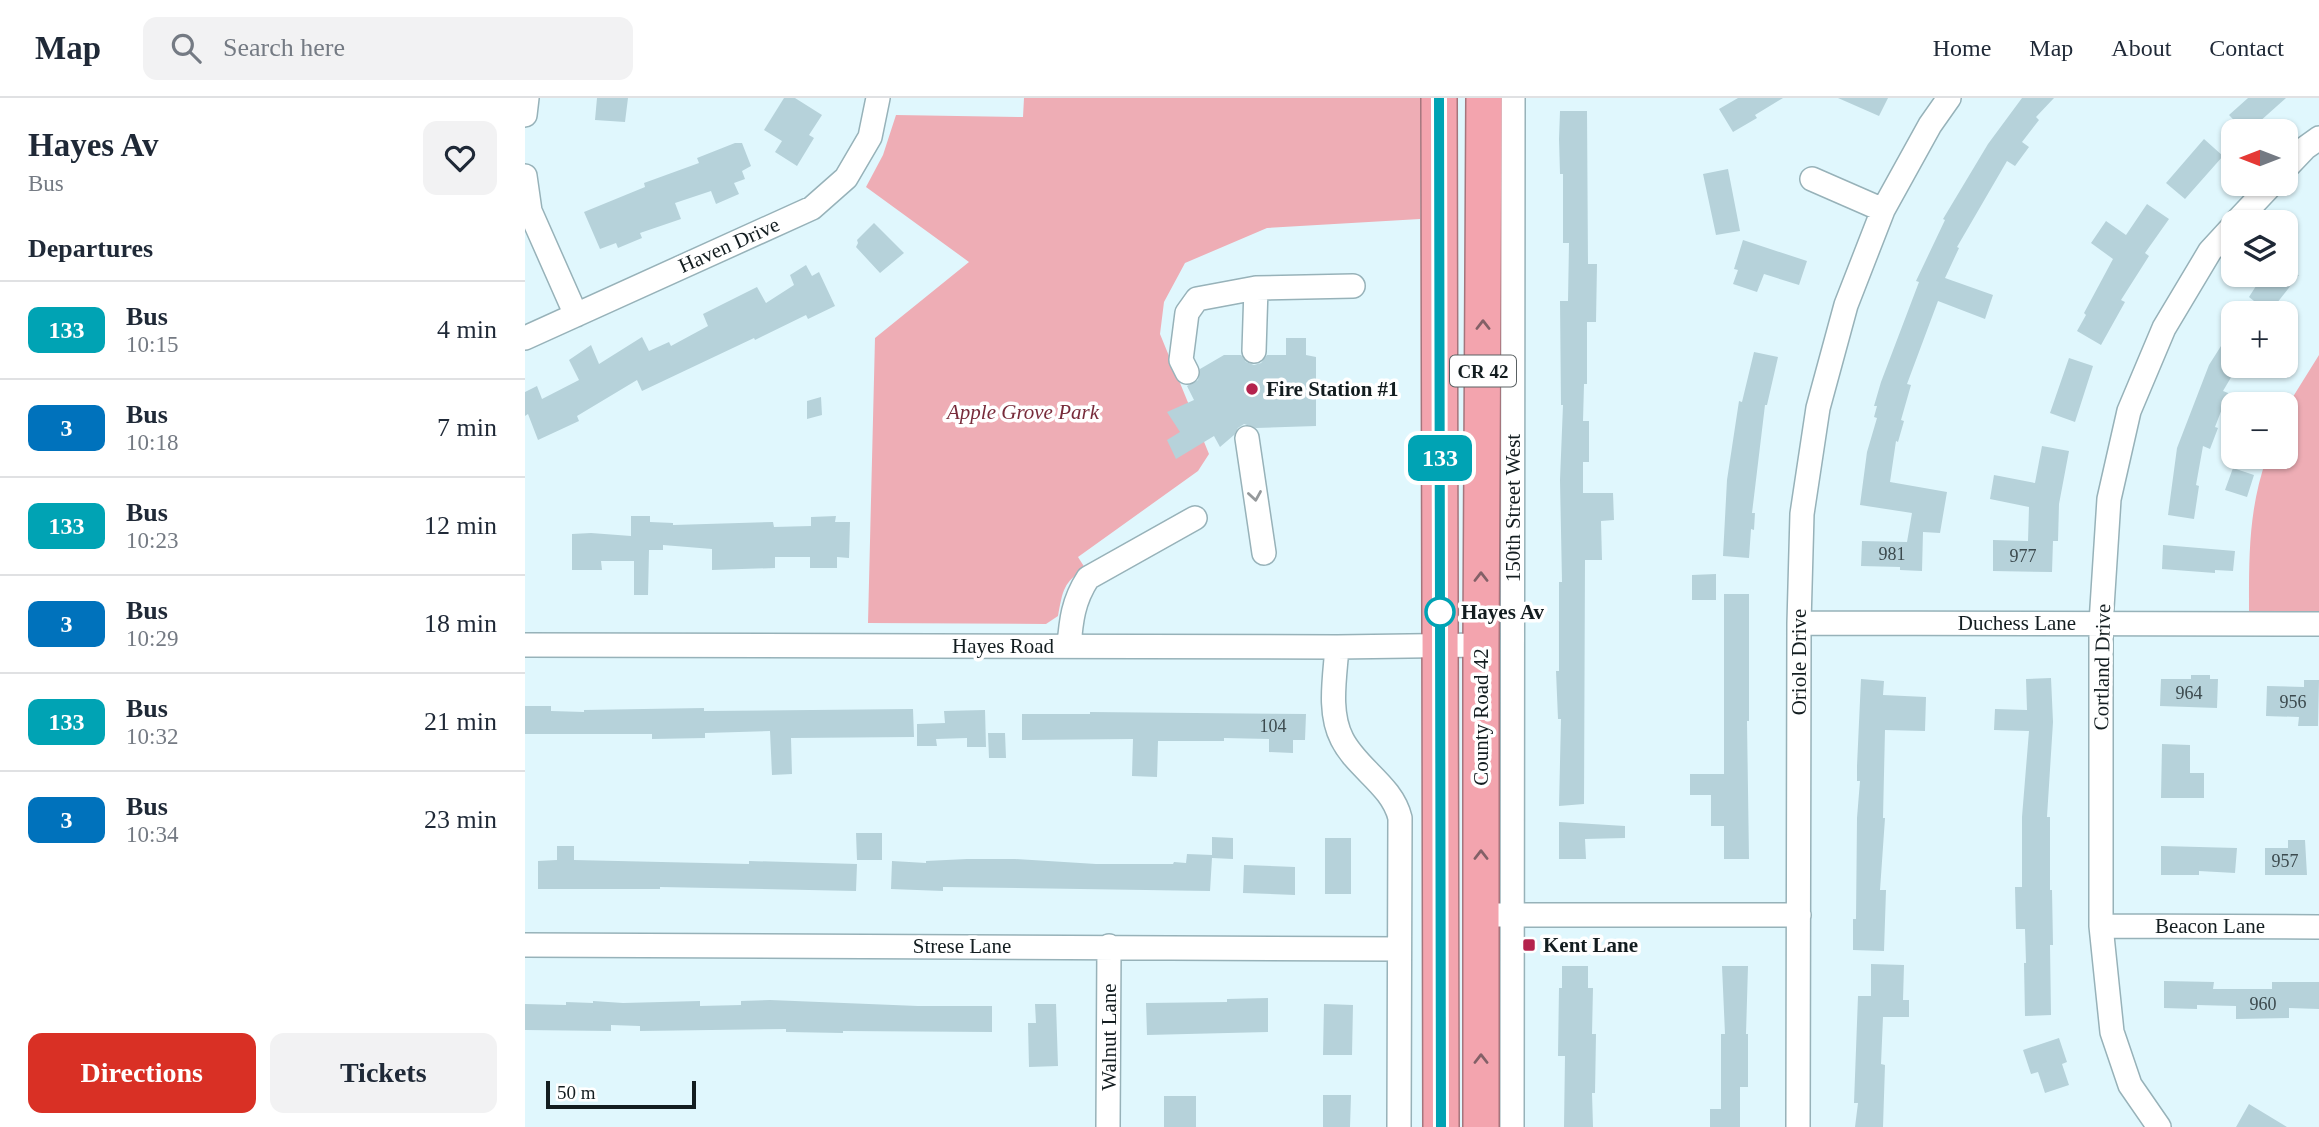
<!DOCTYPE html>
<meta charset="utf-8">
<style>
:root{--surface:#fff;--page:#f2f2f3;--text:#1f2937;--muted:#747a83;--line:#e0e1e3;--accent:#d93025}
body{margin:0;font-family:Georgia,serif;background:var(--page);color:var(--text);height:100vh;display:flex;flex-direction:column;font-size:26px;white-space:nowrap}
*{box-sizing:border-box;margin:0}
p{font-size:23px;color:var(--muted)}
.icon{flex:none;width:38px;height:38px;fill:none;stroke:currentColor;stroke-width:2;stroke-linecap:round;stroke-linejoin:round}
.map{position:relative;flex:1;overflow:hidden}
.sheet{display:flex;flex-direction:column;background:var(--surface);width:525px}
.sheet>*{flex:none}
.badge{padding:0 14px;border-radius:10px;font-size:24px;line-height:46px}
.needle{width:46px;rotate:270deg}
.buttons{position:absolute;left:1696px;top:21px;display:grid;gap:14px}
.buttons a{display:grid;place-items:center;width:77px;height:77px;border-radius:14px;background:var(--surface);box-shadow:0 2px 5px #0004;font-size:35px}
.scale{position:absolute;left:21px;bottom:18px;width:150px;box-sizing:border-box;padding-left:7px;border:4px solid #131d20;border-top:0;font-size:19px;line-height:24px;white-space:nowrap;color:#131d20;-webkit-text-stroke:5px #fff;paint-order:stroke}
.map>.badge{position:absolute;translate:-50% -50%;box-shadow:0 0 0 4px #fff}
h2{padding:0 28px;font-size:26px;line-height:63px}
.round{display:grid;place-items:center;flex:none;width:74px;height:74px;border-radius:14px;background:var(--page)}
.summary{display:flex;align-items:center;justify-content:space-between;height:119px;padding:0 28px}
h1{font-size:33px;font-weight:600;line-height:52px}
.cta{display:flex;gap:14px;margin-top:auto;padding:14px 28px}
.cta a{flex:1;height:80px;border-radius:14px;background:var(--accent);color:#fff;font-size:28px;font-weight:600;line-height:80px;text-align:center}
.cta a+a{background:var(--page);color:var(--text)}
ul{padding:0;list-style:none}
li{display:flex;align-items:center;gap:21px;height:98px;padding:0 28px;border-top:2px solid var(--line)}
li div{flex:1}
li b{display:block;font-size:26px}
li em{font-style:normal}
li .badge{min-width:77px;font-weight:700;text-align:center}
header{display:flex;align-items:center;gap:42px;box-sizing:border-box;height:98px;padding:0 35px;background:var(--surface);border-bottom:2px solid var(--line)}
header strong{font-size:33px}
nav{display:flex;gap:38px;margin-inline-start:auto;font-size:24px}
.search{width:490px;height:63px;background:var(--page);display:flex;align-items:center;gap:18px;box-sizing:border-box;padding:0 24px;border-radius:14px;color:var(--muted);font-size:26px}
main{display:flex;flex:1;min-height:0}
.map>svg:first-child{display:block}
.green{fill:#eeadb5}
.building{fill:#b6d2da}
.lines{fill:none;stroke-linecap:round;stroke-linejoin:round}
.minor-casing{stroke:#97b2b9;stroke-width:26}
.highway-casing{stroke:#a5757c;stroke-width:38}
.minor{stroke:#fff;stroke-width:23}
.highway{stroke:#f3a4ae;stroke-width:35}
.oneway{stroke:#836067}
.oneway2{stroke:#95999b}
.line-casing{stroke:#fff;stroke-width:16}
.line{stroke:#00a3b4;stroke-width:10}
.poi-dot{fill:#b4234d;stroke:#fff;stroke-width:2.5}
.stop-dot{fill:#fff;stroke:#00a3b4;stroke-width:3.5}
.labels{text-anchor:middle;stroke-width:7;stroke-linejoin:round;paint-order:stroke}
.number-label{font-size:18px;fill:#3c4a4e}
.shield{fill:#fff;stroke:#5a6163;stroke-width:2}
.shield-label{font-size:19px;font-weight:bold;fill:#131d20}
.street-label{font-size:21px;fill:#131d20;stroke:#fff}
.poi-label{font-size:21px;font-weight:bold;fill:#131d20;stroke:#fff;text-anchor:start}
.park-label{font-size:21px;font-style:italic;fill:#782c3b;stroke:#fff}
.stop-label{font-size:21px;font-weight:bold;fill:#131d20;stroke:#fff;text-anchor:start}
</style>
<header>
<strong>Map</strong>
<div class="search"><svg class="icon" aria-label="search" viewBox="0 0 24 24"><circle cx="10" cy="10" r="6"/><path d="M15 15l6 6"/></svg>Search here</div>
<nav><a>Home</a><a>Map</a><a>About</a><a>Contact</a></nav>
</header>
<main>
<section class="sheet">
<div class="summary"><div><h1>Hayes Av</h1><p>Bus</p></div><a class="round"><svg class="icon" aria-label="heart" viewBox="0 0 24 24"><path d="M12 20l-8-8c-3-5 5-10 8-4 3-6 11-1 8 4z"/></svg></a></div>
<h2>Departures</h2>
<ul>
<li><span class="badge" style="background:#00a3b4;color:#fff">133</span><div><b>Bus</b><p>10:15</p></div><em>4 min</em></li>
<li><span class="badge" style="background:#0072bc;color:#fff">3</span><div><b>Bus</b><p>10:18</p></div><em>7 min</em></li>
<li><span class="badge" style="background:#00a3b4;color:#fff">133</span><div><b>Bus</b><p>10:23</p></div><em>12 min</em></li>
<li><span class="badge" style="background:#0072bc;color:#fff">3</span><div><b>Bus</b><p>10:29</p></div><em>18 min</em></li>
<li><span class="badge" style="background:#00a3b4;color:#fff">133</span><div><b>Bus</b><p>10:32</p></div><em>21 min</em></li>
<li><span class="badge" style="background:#0072bc;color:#fff">3</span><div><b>Bus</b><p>10:34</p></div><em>23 min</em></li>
</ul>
<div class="cta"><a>Directions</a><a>Tickets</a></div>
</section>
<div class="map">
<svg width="1794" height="1029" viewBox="0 0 1794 1029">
<rect width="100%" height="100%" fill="#e0f7fd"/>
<path class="green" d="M 499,0 L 895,0 L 895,121 L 742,130 L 660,165 L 639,204 L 635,236 L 684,356 L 673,373 L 553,459 L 560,470 C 538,485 538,492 533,518 L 521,526 L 343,525 L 350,240 L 444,164 L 341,89 L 358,57 L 371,17 L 498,19 Z
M 1794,257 L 1794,516 L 1724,516 C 1724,461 1723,412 1742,359 L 1760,359 L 1761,310 Z"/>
<path class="building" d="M 72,0 L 103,0 L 100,24 L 70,22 Z
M 259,0 L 270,0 L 297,17 L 284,37 L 289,40 L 272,68 L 250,54 L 257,43 L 239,32 Z
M 1213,0 L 1258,0 L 1230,17 L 1232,20 L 1208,34 L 1194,11 Z
M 1313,0 L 1363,0 L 1354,18 Z
M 1497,0 L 1529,0 L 1511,19 L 1514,22 L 1497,44 L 1504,49 L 1490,68 L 1482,63 L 1432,149 L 1434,150 L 1420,180 L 1468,197 L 1460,221 L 1413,203 L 1382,286 L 1386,287 L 1376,322 L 1379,323 L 1373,344 L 1371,343 L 1365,384 L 1422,394 L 1415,435 L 1398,434 L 1397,473 L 1375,472 L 1375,469 L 1336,468 L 1337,443 L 1382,444 L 1387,415 L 1335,407 L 1342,354 L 1352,320 L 1349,319 L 1352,308 L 1349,308 L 1356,284 L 1394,184 L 1391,183 L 1420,122 L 1418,121 L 1463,46 Z
M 1723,0 L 1761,0 L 1724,33 L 1719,33 L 1704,17 Z
M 1035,13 L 1062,13 L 1063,166 L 1072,166 L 1071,224 L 1062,224 L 1062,286 L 1059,286 L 1058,323 L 1064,323 L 1064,364 L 1058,364 L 1058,395 L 1088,395 L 1089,422 L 1076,423 L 1077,462 L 1060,462 L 1059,706 L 1034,708 L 1036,621 L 1033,621 L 1031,573 L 1034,573 L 1034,484 L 1037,484 L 1035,382 L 1038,307 L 1036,307 L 1035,203 L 1043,203 L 1044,145 L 1038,145 L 1038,76 L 1035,76 L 1034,41 Z
M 1679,41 L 1698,58 L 1660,101 L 1641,85 Z
M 210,45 L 217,45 L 226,68 L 217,73 L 220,81 L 209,85 L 214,96 L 191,106 L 186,93 L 150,105 L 156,121 L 115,135 L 117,140 L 93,150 L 91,145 L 75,151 L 59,114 L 120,89 L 119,85 L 174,65 L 172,60 Z
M 1203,71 L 1215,133 L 1191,137 L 1178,76 Z
M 1622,106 L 1644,121 L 1620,155 L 1624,158 L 1596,202 L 1600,204 L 1576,247 L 1552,233 L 1561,217 L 1559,215 L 1588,161 L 1566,145 L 1581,123 L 1601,137 Z
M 349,125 L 379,155 L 355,175 L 331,149 L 333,145 L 332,142 Z
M 1218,142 L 1282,163 L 1274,187 L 1239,176 L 1232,194 L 1208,186 L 1213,172 L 1209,171 Z
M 281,167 L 287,178 L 294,174 L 310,208 L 283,221 L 281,217 L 230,242 L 229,240 L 117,293 L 112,282 L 52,318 L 54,323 L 13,342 L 3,316 L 0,318 L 0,294 L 12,288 L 17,301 L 54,282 L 44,262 L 66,247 L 74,266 L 117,239 L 124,253 L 144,244 L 146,248 L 183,228 L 178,216 L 232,189 L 241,205 L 269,187 L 265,177 Z
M 1738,177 L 1774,177 L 1744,215 L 1724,199 Z
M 1708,229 L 1708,276 L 1698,293 L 1703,295 L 1690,329 L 1693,330 L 1685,351 L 1678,348 L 1671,387 L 1674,388 L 1669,421 L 1643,417 L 1652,350 L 1684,267 Z
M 761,240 L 781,240 L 781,257 L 791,259 L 791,328 L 731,330 L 719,326 L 713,330 L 709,337 L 695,349 L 689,338 L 651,361 L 642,342 L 655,334 L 642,314 L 669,302 L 662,288 L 673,282 L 675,271 L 699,257 L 716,257 L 721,264 L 729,267 L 736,265 L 742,257 L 761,257 Z
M 1229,254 L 1253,259 L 1242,307 L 1240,307 L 1227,415 L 1230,415 L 1229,432 L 1226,431 L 1224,460 L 1198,458 L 1202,382 L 1214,303 L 1217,304 Z
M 1544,260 L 1568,268 L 1550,324 L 1525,315 Z
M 296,299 L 297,317 L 282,321 L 282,303 Z
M 1517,348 L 1544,353 L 1534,406 L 1533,443 L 1528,443 L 1527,474 L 1468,473 L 1468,442 L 1503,443 L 1504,409 L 1465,401 L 1469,377 L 1510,385 Z
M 1708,370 L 1729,377 L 1722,399 L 1700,392 Z
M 106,418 L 125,418 L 125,424 L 148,425 L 148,427 L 248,424 L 249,429 L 286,428 L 286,419 L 311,418 L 310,424 L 325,424 L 324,460 L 312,459 L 312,470 L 285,470 L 285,459 L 250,459 L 250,470 L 187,472 L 187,451 L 138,447 L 138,452 L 124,452 L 123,497 L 109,497 L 109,463 L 76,463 L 77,472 L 47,472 L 47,436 L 66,435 L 106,438 Z
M 1638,447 L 1710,453 L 1708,473 L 1690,472 L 1690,475 L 1637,471 Z
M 1191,476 L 1191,502 L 1167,502 L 1167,477 Z
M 1199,496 L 1224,496 L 1224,623 L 1222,623 L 1224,761 L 1199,761 L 1199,728 L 1186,728 L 1186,697 L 1165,697 L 1165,676 L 1199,676 Z
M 1666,577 L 1685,577 L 1685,581 L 1693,581 L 1692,610 L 1635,608 L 1636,581 L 1666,581 Z
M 1526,580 L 1528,624 L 1522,719 L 1525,719 L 1525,792 L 1527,792 L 1528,847 L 1525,847 L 1526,917 L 1500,918 L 1499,865 L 1501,865 L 1500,831 L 1491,831 L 1490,789 L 1497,789 L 1497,719 L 1504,633 L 1469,632 L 1470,611 L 1502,612 L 1501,581 Z
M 1336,581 L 1359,583 L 1358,597 L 1401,599 L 1400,633 L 1360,632 L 1358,720 L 1360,720 L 1355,792 L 1361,792 L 1359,853 L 1328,852 L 1328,821 L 1331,821 L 1332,720 L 1335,683 L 1332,683 L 1332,668 Z
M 1779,582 L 1794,582 L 1793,628 L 1773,628 L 1774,619 L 1741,618 L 1742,588 L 1779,589 Z
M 0,608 L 26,608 L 26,613 L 59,614 L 59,612 L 179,610 L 179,613 L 388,611 L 389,639 L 266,640 L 267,676 L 247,677 L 245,633 L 180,635 L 180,640 L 127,641 L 127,636 L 0,636 Z
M 460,612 L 461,649 L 442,649 L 442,640 L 411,641 L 412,648 L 392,648 L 392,626 L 420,625 L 419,613 Z
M 565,614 L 781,616 L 780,642 L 768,642 L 768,655 L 744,654 L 744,641 L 699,640 L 699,643 L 633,643 L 632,679 L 607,678 L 608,641 L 497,642 L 497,616 L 565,616 Z
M 463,635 L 480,635 L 481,660 L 464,660 Z
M 1637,646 L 1665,647 L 1665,675 L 1679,675 L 1679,700 L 1636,700 Z
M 1034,724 L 1100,728 L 1100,740 L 1060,741 L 1061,761 L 1034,761 Z
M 331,735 L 357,735 L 357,762 L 332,762 Z
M 687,739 L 708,740 L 708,761 L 687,760 L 685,793 L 418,789 L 418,793 L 366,791 L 367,763 L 401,765 L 401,763 L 442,761 L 490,761 L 571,766 L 648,766 L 649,764 L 661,765 L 662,756 L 687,757 Z
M 800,740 L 826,740 L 826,796 L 800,796 Z
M 1763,742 L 1780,742 L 1782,777 L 1740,777 L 1740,750 L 1763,750 Z
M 32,748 L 49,748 L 49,762 L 224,766 L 224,763 L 332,766 L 331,793 L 135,789 L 135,791 L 13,791 L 13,763 L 32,762 Z
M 1636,748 L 1712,750 L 1710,775 L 1674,773 L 1674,777 L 1636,777 Z
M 719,767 L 770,769 L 770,797 L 718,795 Z
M 1346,866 L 1379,867 L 1378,902 L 1384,902 L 1384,919 L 1358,919 L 1356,966 L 1360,967 L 1358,1029 L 1330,1029 L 1333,1005 L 1329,1005 L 1333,898 L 1346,898 Z
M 1037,868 L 1063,868 L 1063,890 L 1068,890 L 1067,936 L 1071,936 L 1070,995 L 1067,995 L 1068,1029 L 1039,1029 L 1040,958 L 1033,958 L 1034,890 L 1037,890 Z
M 1197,868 L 1223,868 L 1221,936 L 1223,936 L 1223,989 L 1215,989 L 1215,1029 L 1185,1029 L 1185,1011 L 1196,1011 L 1196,936 L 1200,936 Z
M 1639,883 L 1689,884 L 1688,891 L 1747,891 L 1747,884 L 1794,884 L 1794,911 L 1764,910 L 1764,920 L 1711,921 L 1711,908 L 1672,907 L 1672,911 L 1639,910 Z
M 743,900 L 743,934 L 622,937 L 621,905 L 702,904 L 702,901 Z
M 245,902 L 393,908 L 467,908 L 467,934 L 318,933 L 318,935 L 261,934 L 261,931 L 115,933 L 115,928 L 86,927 L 86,933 L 0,932 L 0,906 L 41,907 L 41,904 L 68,905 L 68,903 L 98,905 L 175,903 L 175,908 L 216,907 L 216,903 Z
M 510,906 L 531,906 L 533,968 L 504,969 L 503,925 L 511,925 Z
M 799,906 L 828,907 L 827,957 L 798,957 Z
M 1534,940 L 1542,964 L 1537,966 L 1544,987 L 1520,995 L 1513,974 L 1506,976 L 1498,952 Z
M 798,997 L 826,997 L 825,1029 L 798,1029 Z
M 639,998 L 671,998 L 671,1029 L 639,1029 Z
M 1724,1006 L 1762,1029 L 1711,1029 Z"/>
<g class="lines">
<g class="minor-casing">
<path id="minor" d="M 0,17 L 2,0
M 1760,71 L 1780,50 L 1794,40
M 0,78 L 5,113 L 51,217
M 1287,81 L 1358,112
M 1711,124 L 1747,86
M 0,240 L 287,110 L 321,80 L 345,39 L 353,0
M 729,253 L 731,190 L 828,188
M 662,274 L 656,262 L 662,215 L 672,201 L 731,190
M 722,340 L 739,455
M 1274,525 L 1794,526
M 0,547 L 812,549 L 956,547
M 544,548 C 546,523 548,503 563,480 L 670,420
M 812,549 C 810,579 803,614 817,641 C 832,671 867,687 875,720 L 874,1029
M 973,817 L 1274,817
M 1576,828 L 1794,829
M 0,847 L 874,851
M 583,1029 L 584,848
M 987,1029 L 988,0
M 1273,1029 L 1274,525 L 1277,416 L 1293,310 L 1321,207 L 1358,112 L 1405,27 L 1424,0
M 1634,1029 L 1605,987 L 1587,934 L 1576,828 L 1576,525 L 1584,401 L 1604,313 L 1639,230 L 1685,153 L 1708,128"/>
</g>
<g class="highway-casing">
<path id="highway" d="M 914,0 L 916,1029
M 956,1029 L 956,547 L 959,0"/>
</g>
<use href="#minor" class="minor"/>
<use href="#highway" class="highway"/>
</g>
<defs><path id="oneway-chevron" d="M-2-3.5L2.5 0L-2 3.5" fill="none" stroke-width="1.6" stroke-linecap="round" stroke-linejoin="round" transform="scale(1.75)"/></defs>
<g class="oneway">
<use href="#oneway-chevron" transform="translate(958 227) rotate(-90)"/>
<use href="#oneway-chevron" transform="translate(956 479) rotate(-90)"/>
<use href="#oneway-chevron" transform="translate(956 757) rotate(-90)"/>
<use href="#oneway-chevron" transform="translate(956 961) rotate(-90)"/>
</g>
<use class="oneway2" href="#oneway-chevron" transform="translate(730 398) rotate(81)"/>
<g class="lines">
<g class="line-casing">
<path id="line" d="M 914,0 L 916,1029"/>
</g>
<use href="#line" class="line"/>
</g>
<g class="poi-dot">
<circle cx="727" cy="291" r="7"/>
<rect x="997" y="840" width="14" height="14" rx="3.5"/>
</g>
<circle class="stop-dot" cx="915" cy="514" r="14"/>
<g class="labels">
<g class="number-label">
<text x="1367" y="462">981</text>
<text x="1498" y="464">977</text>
<text x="1664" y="601">964</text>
<text x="1768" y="610">956</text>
<text x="748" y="634">104</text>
<text x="1760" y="769">957</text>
<text x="1738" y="912">960</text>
</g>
<rect class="shield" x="925" y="257.5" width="66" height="31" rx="5"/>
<g class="shield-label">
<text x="958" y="280">CR 42</text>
</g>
<g class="street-label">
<text transform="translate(204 147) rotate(-24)" y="7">Haven Drive</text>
<text transform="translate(988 410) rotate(-90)" y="7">150th Street West</text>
<text x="1492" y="532">Duchess Lane</text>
<text x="478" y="555">Hayes Road</text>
<text transform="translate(1274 564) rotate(-90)" y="7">Oriole Drive</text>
<text transform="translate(1577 569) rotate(-89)" y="7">Cortland Drive</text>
<text transform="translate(956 619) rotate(-90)" y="7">County Road 42</text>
<text x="1685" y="835">Beacon Lane</text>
<text x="437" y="855">Strese Lane</text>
<text transform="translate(584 939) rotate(-90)" y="7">Walnut Lane</text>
</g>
<g class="poi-label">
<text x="741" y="298">Fire Station #1</text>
<text x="1018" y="854">Kent Lane</text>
</g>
<g class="park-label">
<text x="498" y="321">Apple Grove Park</text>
</g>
<g class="stop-label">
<text x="936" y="521">Hayes Av</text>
</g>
</g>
</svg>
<div class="buttons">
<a><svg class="needle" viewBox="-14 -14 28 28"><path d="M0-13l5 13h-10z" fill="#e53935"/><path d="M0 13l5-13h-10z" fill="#747a83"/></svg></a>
<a><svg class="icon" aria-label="layers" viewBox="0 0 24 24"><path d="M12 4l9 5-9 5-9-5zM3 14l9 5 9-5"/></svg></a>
<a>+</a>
<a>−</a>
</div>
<div class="scale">50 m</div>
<b class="badge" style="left:915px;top:360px;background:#00a3b4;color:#fff">133</b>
</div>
</main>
